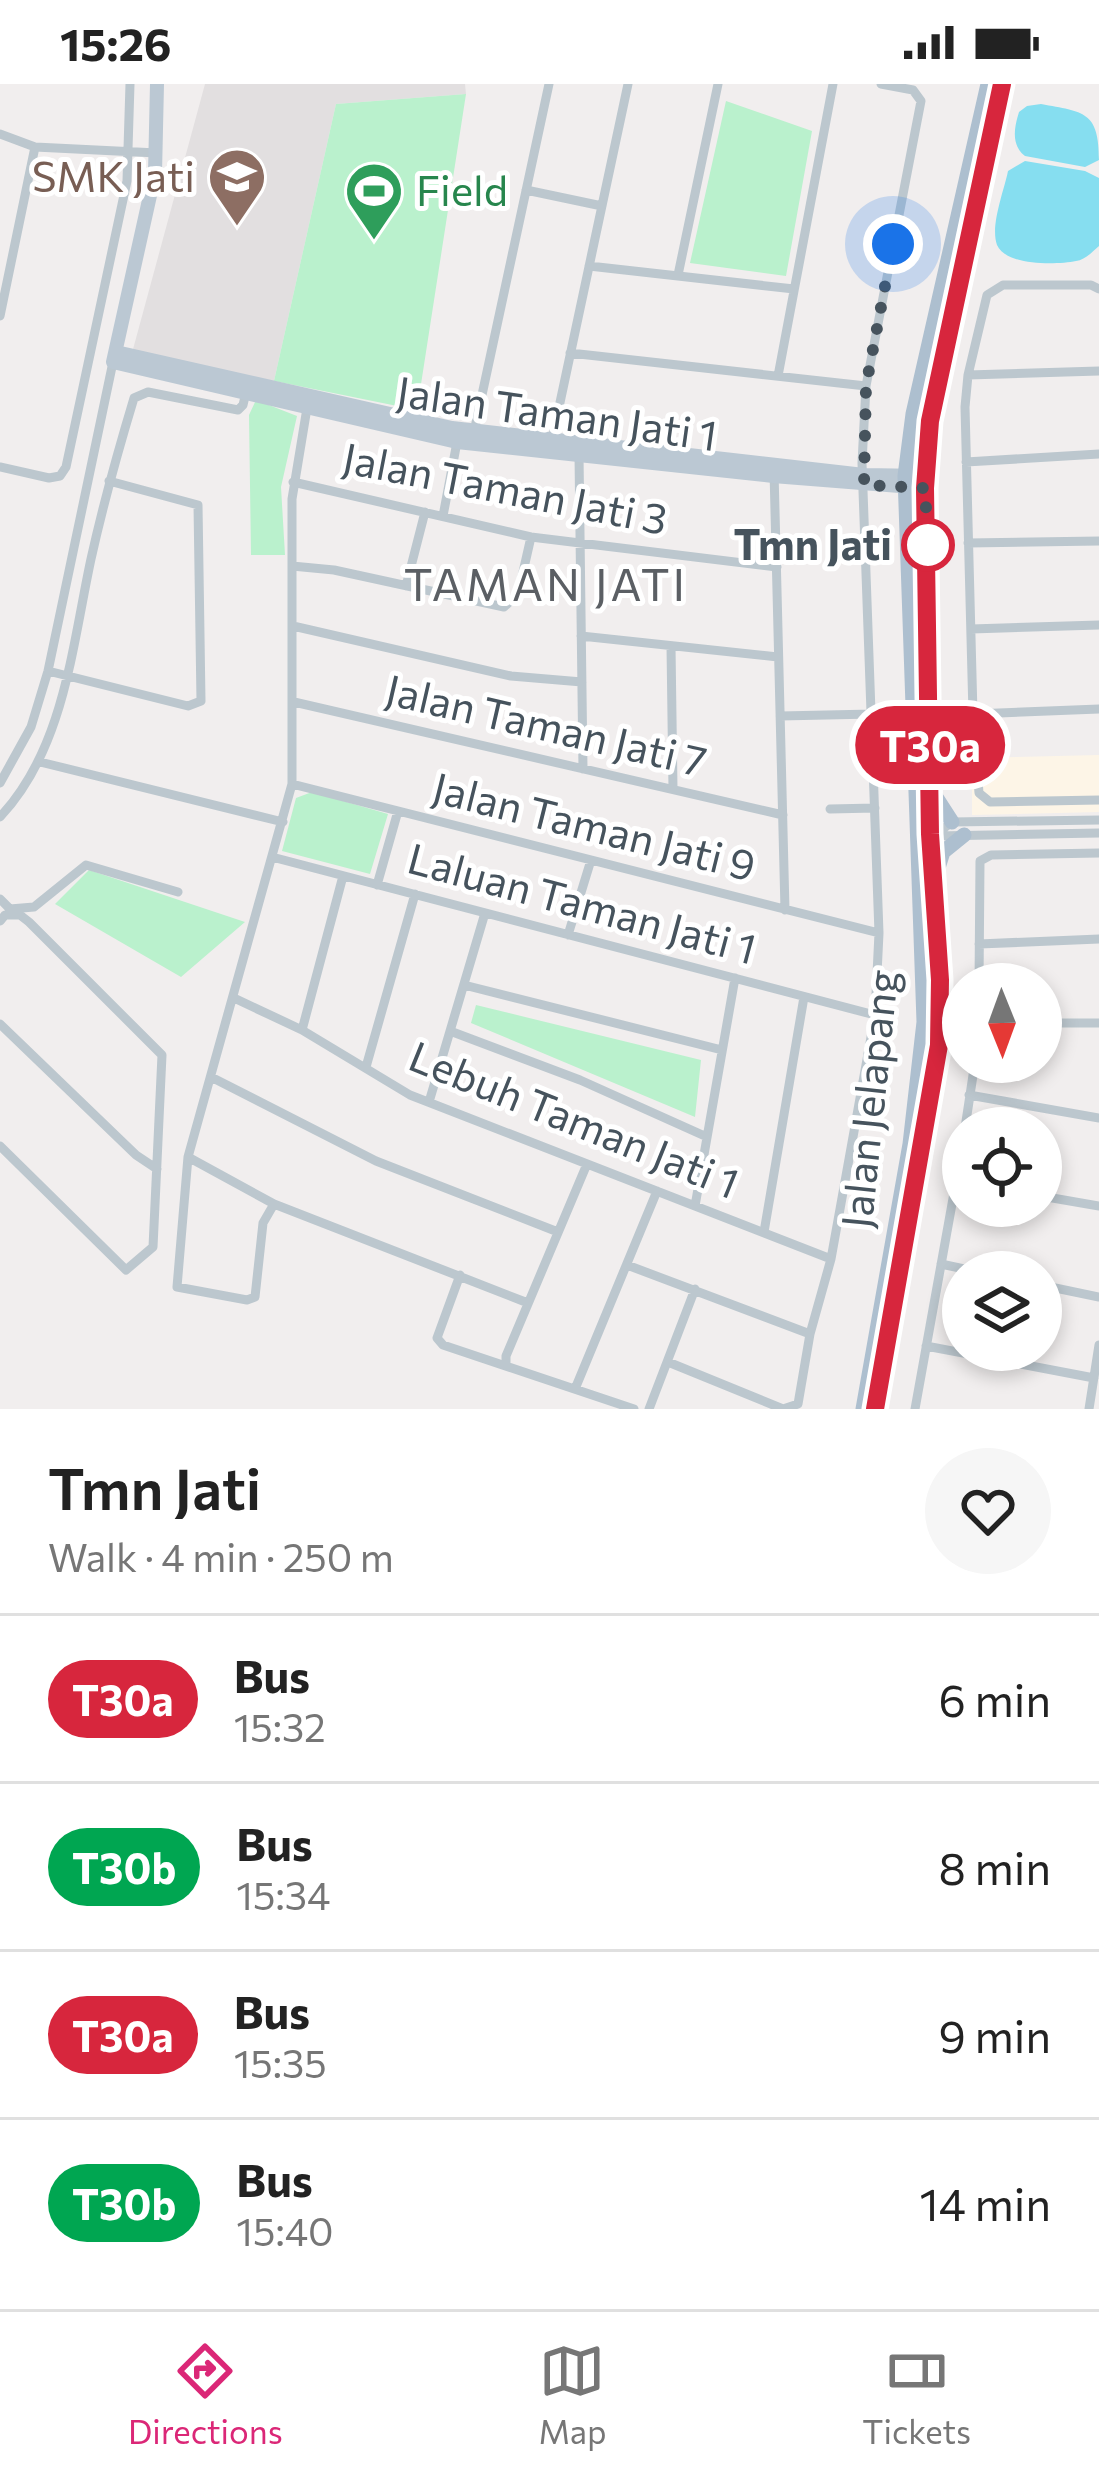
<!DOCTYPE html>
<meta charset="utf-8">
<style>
:root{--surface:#fff;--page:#f6f6f6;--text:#222;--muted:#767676;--line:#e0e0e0;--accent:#db2777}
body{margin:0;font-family:Commissioner,sans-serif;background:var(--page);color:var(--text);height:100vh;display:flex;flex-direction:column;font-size:45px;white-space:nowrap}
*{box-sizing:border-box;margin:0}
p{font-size:39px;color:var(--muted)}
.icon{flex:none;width:66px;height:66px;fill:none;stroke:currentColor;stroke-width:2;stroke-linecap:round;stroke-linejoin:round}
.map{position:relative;height:1325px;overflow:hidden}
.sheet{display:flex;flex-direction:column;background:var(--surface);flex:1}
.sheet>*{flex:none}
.badge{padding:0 24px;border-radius:39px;font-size:42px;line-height:78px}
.needle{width:78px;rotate:179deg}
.controls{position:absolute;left:942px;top:879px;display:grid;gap:24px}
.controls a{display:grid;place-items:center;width:120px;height:120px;border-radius:50%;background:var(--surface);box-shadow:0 6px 18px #0003;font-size:60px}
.you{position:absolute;width:60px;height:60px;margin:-30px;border:9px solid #fff;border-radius:50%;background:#1a73e8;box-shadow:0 0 0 18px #1a73e833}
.map>.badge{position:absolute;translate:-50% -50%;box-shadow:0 0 0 6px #fff}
.round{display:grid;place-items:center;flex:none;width:126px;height:126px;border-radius:63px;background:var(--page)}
.head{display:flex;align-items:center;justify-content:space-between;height:204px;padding:0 48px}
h1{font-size:57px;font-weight:600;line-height:90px}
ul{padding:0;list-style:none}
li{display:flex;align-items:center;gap:36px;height:168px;padding:0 48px;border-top:3px solid var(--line)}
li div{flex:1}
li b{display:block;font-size:45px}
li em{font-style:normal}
li .badge{min-width:132px;font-weight:700;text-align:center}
.status{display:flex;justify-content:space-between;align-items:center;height:84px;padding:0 60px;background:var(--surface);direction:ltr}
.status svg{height:33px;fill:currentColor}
.tab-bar{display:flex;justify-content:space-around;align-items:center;height:168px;border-top:3px solid var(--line);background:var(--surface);font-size:33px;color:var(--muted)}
.tab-bar a{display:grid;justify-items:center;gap:6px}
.tab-bar .active{color:var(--accent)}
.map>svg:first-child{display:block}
.commercial{fill:#fdf5e7}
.education{fill:#e2dfe0}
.green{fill:#baf1cd}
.water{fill:#86def0}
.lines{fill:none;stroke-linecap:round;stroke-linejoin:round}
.street{stroke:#bcc7ce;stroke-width:9}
.secondary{stroke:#bbc8d3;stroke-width:14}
.primary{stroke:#adbfcf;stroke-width:15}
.line-casing{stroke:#fff;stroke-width:27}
.line{stroke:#d7263d;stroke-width:18}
.walk{stroke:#46535d;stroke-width:12;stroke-dasharray:0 21.6}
.stop-dot{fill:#fff;stroke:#d7263d;stroke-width:6}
.labels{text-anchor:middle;stroke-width:10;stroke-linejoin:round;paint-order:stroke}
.education-label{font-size:42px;fill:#785e54;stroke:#fff;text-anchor:end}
.leisure-label{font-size:42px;fill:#27864d;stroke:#fff;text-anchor:start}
.street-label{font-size:42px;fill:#46535d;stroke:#fff}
.stop-label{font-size:42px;font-weight:bold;fill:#46535d;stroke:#fff;text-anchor:end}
.neighbourhood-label{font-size:45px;letter-spacing:3px;fill:#5b5f64;stroke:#fff}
</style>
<div class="status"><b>15:26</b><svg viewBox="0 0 49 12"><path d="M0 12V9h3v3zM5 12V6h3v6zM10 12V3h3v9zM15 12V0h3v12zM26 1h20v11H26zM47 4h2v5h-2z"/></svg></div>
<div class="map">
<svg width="1099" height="1325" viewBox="0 0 1099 1325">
<rect width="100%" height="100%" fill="#f1eeee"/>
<path class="commercial" d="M 1099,671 L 1099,728 L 972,731 L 972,674 Z"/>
<path class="education" d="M 205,0 L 465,0 L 466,10 L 336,20 L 274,297 L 132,269 Z"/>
<path class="green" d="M 466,10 L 417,326 L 274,297 L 336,20 Z
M 726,17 L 812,47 L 786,192 L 690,179 Z
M 256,316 L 297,332 L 281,403 L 285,471 L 251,471 L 249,331 Z
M 312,708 L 388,730 L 370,790 L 282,767 L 296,714 Z
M 89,786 L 245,838 L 181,893 L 55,820 Z
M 476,921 L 701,976 L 695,1033 L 471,939 Z"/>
<path class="water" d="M 1041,20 C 1084,28 1099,27 1099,76 L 1085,83 L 1025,72 C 1011,61 1014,44 1019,28 L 1027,22 Z
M 1025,77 L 1085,87 L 1099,94 L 1099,162 C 1092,168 1085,176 1076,177 C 1056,181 1006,182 997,161 C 990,142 1004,107 1008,87 Z"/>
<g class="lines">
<path class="street" d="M 0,50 L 35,63 L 157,69
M 526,106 L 602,122
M 589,182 L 794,205
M 678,191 L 718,0
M 1099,205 L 1091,201 L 1003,201 L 987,211 L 968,291 L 965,323 L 973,630 L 979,709 L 990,718 L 1099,716
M 0,232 L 35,63
M 570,269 L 866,302
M 968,291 L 1099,287
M 778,292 L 833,0
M 474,348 L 549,0
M 552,356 L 628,0
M 579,371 L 583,685
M 966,378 L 1099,370
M 0,383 L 49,394 L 60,392 L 66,383 L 127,97 L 130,0
M 774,387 L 785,826
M 293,398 L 531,453 L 777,483
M 443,432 L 457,358
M 968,459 L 1099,457
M 292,482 L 334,486 L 504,523 L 518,510 L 531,453
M 406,502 L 425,428
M 293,542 L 511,592 L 582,598
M 971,545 L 1099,541
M 581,552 L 778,573
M 671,562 L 673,705
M 48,587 L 188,622 L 201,617 L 198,421 L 109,397
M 294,618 L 783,731
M 973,630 L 1099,625
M 780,632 L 873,630
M 40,678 L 283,738
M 0,699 L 31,643 L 48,587 L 113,278
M 292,700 L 879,849
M 830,725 L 875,724
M 0,733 C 64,665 72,563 91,475 C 103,421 118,367 134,314 L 148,308 L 238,326 L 243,321 L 247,304
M 936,752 L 1099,749
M 930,755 L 952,738 L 1099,736
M 272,773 L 875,931
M 377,801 L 398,727
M 0,815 L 10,825 L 34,823 L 86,781 L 178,808
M 0,837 L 5,831 L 20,831 L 29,838 L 162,971 L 153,1163 L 126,1186 L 0,1062
M 568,851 L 591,776
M 979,860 L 1099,855
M 979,900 L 980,777 L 991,771 L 1099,769
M 464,901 L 722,966
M 234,914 L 302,946 L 410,1011 L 831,1175
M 1041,939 L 1099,939
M 0,940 L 136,1071 L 157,1085
M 302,946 L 343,792
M 450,947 L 580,996 L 707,1053
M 366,983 L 415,810
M 211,993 L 376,1077 L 558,1148
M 969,1011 L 1099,1034
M 429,1018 L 485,829
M 965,1044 L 975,978
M 188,1073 L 274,1120 L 528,1219
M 1041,1112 L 1099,1122
M 274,1120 L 263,1139 L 255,1213 L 247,1216 L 177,1203 L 188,1073 L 292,700 L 292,415 L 308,318
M 695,1122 L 735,894
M 764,1148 L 804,913
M 941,1180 L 978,1188
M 627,1181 L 810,1250
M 460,1191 L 437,1254 L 443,1261 L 634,1325
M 1041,1201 L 1099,1213
M 926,1262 L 1094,1294
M 668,1278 L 783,1325 L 798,1320 L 810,1250 L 831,1175 L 875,931 L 879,849 L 862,379 L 866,302 L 921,17 L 913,6 L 881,0
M 506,1282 L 506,1272 L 587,1080
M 575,1305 L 657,1107
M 649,1325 L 695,1205
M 915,1325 L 963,1059
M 1089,1325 L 1099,1261"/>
<path class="secondary" d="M 157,0 L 155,89 L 113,278 L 457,358 L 773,392 L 925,404
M 116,268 L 452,344 L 864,391 L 925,392"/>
<path class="primary" d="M 932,707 L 952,738
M 936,790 L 943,768 L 964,751
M 863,1325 L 910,1060 L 924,938 L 905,392 L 913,330 L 988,0
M 875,1325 L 939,961 L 940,896 L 930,750 L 925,404 L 930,337 L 1002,0"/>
</g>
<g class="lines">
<g class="line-casing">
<path id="line" d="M 875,1325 L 939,961 L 940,896 L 930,750 L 925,404 L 930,337 L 1002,0"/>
</g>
<use href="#line" class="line"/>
<path class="walk" d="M 893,160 L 866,302 L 864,401 L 925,404 L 928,464 L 928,461"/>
</g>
<defs>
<g id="school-pin" transform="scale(3)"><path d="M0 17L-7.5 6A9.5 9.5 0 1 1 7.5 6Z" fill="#8d6e63" stroke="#fff"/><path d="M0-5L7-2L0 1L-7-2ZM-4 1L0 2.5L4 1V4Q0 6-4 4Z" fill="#fff"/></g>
<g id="stadium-pin" transform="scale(3)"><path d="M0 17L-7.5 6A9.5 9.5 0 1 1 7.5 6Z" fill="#2e9e5b" stroke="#fff"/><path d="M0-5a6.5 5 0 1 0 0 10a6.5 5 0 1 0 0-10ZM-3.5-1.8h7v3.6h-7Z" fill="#fff"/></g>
</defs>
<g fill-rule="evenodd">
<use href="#school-pin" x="237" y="93"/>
<use href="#stadium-pin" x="374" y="107"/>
</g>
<circle class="stop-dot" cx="928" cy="461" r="24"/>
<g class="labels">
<g class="education-label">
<text x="195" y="108">SMK Jati</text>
</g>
<g class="leisure-label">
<text x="416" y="122">Field</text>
</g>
<g class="street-label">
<text transform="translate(557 330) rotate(8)" y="15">Jalan Taman Jati 1</text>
<text transform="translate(505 405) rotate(11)" y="15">Jalan Taman Jati 3</text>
<text transform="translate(546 642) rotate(13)" y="15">Jalan Taman Jati 7</text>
<text transform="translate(594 743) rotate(14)" y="15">Jalan Taman Jati 9</text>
<text transform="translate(582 820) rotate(15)" y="15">Laluan Taman Jati 1</text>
<text transform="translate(870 1015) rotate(-84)" y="15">Jalan Jelapang</text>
<text transform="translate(574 1036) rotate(22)" y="15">Lebuh Taman Jati 1</text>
</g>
<g class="stop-label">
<text x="892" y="476">Tmn Jati</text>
</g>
<g class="neighbourhood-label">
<text x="546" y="517">TAMAN JATI</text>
</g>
</g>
</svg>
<div class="controls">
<a><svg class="needle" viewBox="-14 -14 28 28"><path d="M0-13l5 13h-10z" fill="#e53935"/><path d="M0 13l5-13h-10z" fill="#767676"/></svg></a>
<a><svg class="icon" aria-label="locate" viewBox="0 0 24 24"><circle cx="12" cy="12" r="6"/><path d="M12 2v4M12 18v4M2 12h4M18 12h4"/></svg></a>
<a><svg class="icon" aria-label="layers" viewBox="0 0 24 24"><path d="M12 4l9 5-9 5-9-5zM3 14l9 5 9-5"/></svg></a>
</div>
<div class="you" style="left:893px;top:160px"></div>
<b class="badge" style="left:930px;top:661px;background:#d7263d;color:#fff">T30a</b>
</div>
<section class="sheet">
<div class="head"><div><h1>Tmn Jati</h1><p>Walk · 4 min · 250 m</p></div><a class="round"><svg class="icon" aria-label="heart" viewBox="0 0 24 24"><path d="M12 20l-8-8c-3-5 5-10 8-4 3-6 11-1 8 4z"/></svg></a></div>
<ul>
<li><span class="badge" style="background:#d7263d;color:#fff">T30a</span><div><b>Bus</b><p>15:32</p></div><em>6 min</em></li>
<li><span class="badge" style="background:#00a651;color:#fff">T30b</span><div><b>Bus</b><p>15:34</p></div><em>8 min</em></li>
<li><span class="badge" style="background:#d7263d;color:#fff">T30a</span><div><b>Bus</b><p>15:35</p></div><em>9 min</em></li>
<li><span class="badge" style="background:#00a651;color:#fff">T30b</span><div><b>Bus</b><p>15:40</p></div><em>14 min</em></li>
</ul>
</section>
<nav class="tab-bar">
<a class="active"><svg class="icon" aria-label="directions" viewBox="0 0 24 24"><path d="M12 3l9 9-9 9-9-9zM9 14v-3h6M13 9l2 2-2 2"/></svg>Directions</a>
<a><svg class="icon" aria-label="map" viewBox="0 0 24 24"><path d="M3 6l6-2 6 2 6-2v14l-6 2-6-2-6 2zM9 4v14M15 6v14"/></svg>Map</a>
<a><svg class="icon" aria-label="tickets" viewBox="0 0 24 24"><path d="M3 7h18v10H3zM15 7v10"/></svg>Tickets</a>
</nav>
